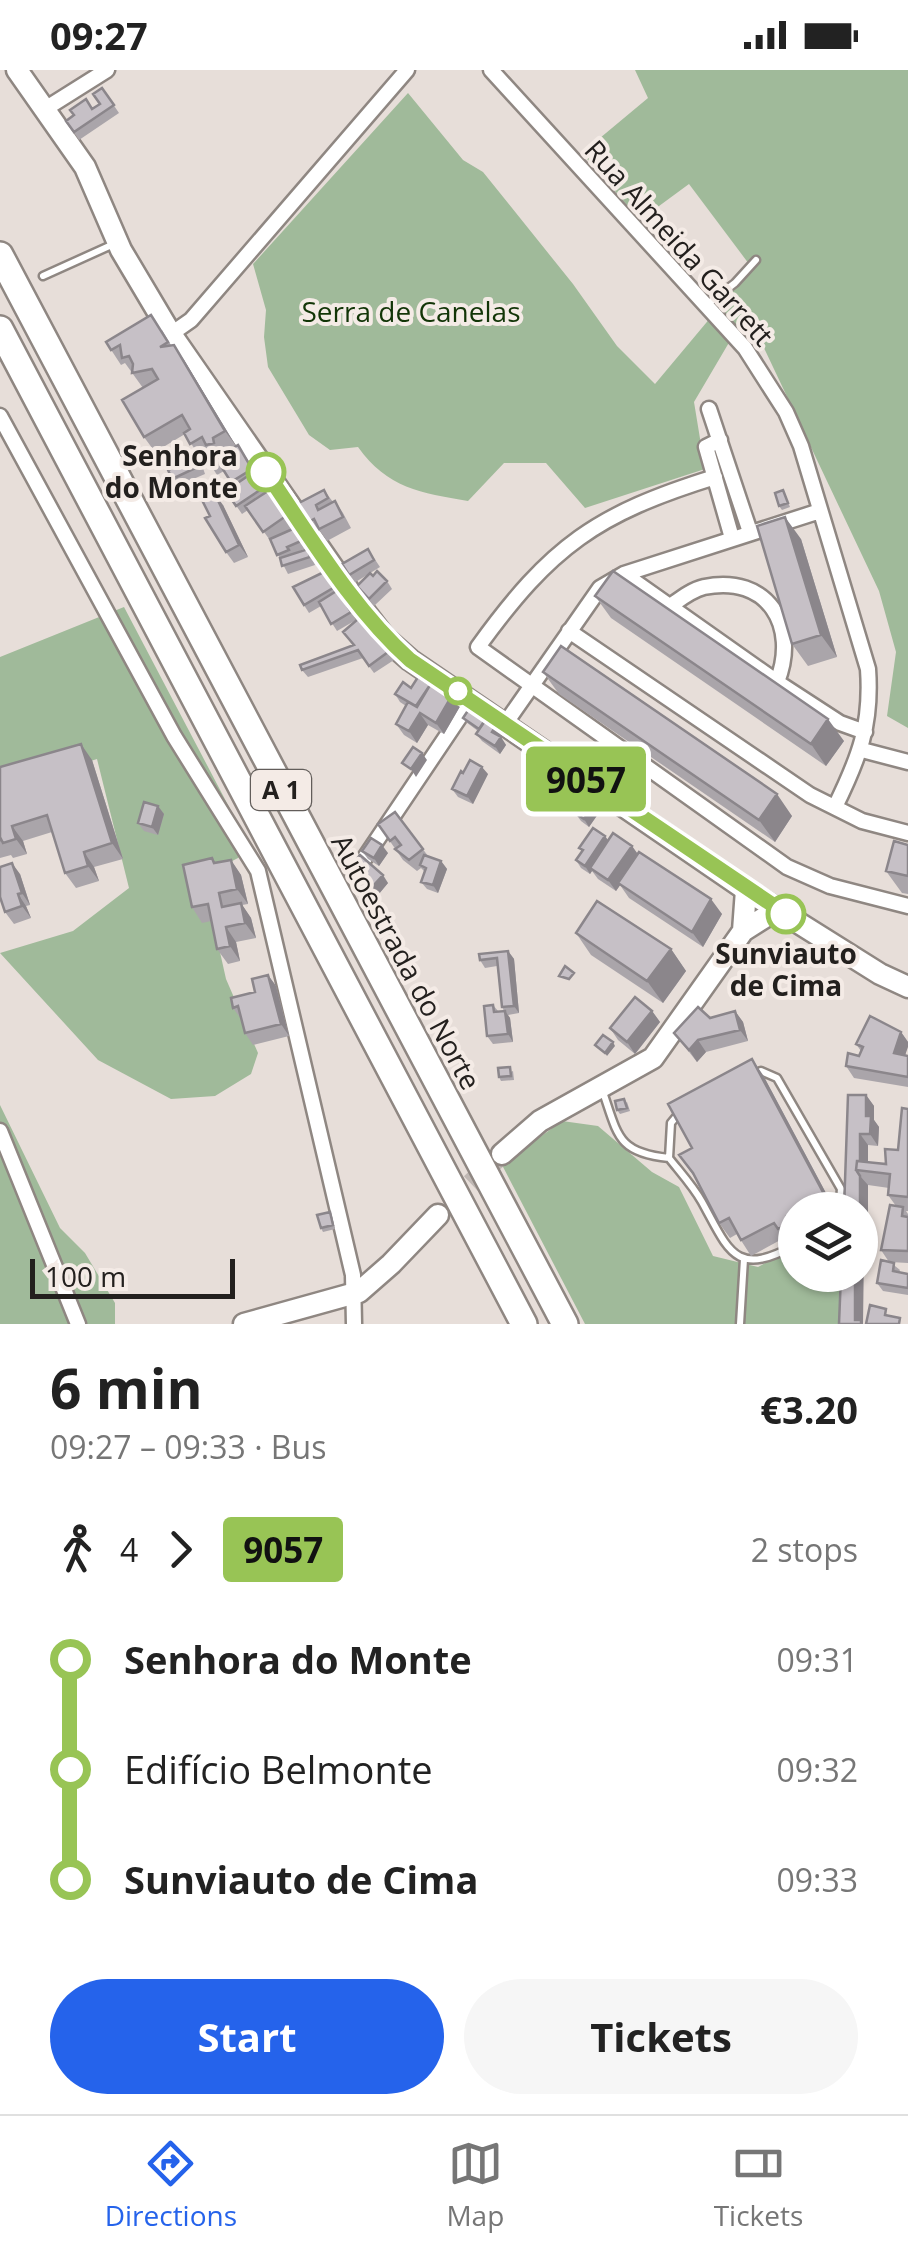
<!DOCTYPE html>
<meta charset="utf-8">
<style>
:root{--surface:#fff;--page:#f6f6f6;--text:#222;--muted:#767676;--line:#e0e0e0;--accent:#2563eb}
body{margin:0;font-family:"Open Sans",sans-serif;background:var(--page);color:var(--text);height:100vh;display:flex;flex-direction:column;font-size:38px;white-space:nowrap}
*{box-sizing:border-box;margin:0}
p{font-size:32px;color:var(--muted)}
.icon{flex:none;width:55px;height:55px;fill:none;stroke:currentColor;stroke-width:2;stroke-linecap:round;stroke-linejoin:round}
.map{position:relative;height:1254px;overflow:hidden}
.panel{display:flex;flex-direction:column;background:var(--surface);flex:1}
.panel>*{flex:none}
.badge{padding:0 20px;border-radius:8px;font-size:35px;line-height:65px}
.tools{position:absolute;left:778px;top:1122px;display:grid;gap:20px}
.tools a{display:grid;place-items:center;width:100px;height:100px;border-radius:50%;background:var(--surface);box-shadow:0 2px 8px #0004;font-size:50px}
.scale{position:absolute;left:30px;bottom:25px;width:205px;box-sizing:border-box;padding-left:10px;border:5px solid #23201e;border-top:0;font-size:28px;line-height:35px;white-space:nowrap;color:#23201e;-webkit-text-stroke:8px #f4ebe6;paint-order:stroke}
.map>.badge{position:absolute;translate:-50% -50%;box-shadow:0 0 0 5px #fff}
.legs{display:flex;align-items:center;gap:15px;height:110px;padding:0 50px;font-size:32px}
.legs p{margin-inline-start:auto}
.head{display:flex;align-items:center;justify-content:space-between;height:170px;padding:0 50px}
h1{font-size:55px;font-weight:700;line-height:75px}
.cta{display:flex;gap:20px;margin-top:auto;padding:20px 50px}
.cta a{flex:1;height:115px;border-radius:60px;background:var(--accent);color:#fff;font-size:40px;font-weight:700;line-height:115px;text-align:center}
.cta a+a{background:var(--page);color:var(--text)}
ul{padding:0 50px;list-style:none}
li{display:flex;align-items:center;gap:35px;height:110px;font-size:38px}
li i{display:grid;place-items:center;width:15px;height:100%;margin:0 12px;background:currentColor}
li i::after{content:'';width:25px;height:25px;margin:-12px;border:8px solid;border-radius:50%;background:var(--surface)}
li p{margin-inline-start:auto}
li:first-child i{background:linear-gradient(#0000 50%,currentColor 0)}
li:last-child i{background:linear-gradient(currentColor 50%,#0000 0)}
.status{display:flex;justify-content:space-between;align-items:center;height:70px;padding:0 50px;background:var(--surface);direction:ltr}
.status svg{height:28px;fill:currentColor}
.dock{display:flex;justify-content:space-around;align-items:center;height:140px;border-top:2px solid var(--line);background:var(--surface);font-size:28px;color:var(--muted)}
.dock a{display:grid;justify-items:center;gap:5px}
.dock .selected{color:var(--accent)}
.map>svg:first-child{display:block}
.forest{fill:#a0ba9a}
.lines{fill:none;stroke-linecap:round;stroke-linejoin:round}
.secondary-tunnel{stroke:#c0b8b4;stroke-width:20;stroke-dasharray:20 10;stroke-linecap:butt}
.lane-casing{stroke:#8f8782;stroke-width:11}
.street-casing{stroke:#8f8782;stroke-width:19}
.secondary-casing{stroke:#8f8782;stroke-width:25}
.primary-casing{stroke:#8f8782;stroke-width:25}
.highway-casing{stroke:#8f8782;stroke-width:30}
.lane{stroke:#fff;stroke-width:6}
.street{stroke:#fff;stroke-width:14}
.secondary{stroke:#fff;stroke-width:20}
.primary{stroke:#fff;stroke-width:20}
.highway{stroke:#fff;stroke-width:25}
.wall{fill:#aaa5aa}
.shaded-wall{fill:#8b868b}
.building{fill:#c6c0c6;stroke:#8b868b;stroke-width:2.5}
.line-1-casing{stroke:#fff;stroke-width:22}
.line-1{stroke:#98c455;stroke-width:15}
.stop-1-dot{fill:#fff;stroke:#98c455;stroke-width:5}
.labels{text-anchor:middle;stroke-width:8;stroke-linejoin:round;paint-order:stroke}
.shield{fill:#f4ebe6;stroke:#625d5a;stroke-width:2.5}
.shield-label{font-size:25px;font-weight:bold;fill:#23201e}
.street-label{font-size:28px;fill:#23201e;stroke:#f4ebe6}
.park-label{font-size:28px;fill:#123507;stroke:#f4ebe6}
.stop-label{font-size:28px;font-weight:bold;fill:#23201e;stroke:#f4ebe6;text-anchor:end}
</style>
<div class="status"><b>09:27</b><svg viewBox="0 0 49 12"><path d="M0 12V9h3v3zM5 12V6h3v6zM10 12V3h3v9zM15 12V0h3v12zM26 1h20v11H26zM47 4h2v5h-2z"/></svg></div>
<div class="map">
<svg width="908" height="1254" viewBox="0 0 908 1254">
<rect width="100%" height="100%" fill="#e7ded9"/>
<path class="forest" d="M 635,0 L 908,0 L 908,658 L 887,646 L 896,582 L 879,521 L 747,242 L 694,332 L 705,399 L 585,438 L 546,393 L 504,393 L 468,431 C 421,423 387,418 358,377 L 330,380 L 309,365 L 268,297 L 264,267 L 266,240 L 253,194 L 408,23 L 463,90 L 483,102 L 573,214 L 617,276 L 655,314 L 752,198 L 689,114 L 640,150 L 582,83 L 648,28 Z
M 124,537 L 249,775 L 238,788 L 203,806 L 226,909 L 258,983 L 251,1004 L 215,1026 L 171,1029 L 98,990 L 0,883 L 73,861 L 129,818 L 97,689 L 0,720 L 0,587 Z
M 0,1035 L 60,1158 L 85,1183 L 115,1233 L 115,1254 L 0,1254 Z
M 562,1051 L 598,1056 L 652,1102 L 679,1117 L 713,1186 L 758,1197 L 795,1177 L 795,1205 L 848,1205 L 838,1254 L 585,1254 L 502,1095 Z"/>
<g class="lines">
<path class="secondary-tunnel" d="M 449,1134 L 502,1084"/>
<g class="lane-casing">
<path id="lane" d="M 43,206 L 116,173
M 705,236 L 735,213 L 756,190
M 755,1004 L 761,1001 L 777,1008 L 841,1119 L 839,1140
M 603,1022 C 618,1066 618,1083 669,1088 C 680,1102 693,1116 702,1132 C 729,1181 735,1208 795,1175
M 669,1088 L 671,1053 L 681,1041
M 740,1254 L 744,1189"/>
</g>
<g class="street-casing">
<path id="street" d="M 491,0 L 745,278 L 786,342 L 801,376 L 868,599 C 872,655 859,688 835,737
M 45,39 L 107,0
M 171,264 L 191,250 L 407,0
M 709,339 L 750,462
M 0,346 L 174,666 L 258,801 L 353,1205 L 354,1254
M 720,370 L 706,377 L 732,468
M 715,407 C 596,444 551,476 478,577 L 787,797 L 830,816 L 908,836
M 624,504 L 777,612 L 840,653 L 865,662
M 669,537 C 679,530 691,520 704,517 C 768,504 799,556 777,612
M 569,561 L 810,725 L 862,751 L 908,763
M 505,654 L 600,518 L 624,504 L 820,441
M 862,680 L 908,692
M 354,804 L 471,630
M 0,1061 L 78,1254"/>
</g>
<g class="secondary-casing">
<path id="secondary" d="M 743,861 L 746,820
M 502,1084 L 540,1051 L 653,988 L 743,861 L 778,839
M 244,1254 L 359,1222 L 391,1194 L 438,1145"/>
</g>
<g class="primary-casing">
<path id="primary" d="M 17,0 L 85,97 L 121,180 L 171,264 L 352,525 L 385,568 L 410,590 L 746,820 L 880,904 L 908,917"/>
</g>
<g class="highway-casing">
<path id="highway" d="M 0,185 L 565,1254
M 0,259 L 524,1254"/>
</g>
<use href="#lane" class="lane"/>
<use href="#street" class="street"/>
<use href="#secondary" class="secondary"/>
<use href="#primary" class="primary"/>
<use href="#highway" class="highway"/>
</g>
<path class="wall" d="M 102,18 L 119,43 L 79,70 L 66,51 L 92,39 L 100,34 Z
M 162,260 L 171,275 L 184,290 L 236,376 L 238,375 L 294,458 L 290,460 L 301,466 L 306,478 L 295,483 L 308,479 L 313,487 L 315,495 L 288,504 L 272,473 L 248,440 L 242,444 L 226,421 L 234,416 L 224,401 L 217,405 L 212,397 L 216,389 L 212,382 L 201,389 L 185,364 L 155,382 L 144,367 L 143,318 L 125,293 L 121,295 L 106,272 Z
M 202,395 L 205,404 L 177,416 L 172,409 Z
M 324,420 L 333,432 L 335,431 L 343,443 L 351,458 L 327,471 L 320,461 L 316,463 L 308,452 Z
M 783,420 L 790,437 L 782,440 L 779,436 Z
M 223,435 L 248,487 L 234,493 L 226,482 L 210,446 Z
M 801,469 L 837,587 L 808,596 L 792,574 Z
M 368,479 L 380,497 L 354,513 L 342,494 Z
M 324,502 L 336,521 L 343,528 L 356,550 L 337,561 L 321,536 L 309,543 L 304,535 Z
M 373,506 L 387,511 L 392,519 L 374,536 L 357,516 Z
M 595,526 L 844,671 L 826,696 L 611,548 Z
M 343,562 L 388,582 L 394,590 L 374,603 L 363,588 L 308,607 L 302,600 L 353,575 Z
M 543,602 L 792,746 L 775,772 L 559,624 Z
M 430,615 L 454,622 L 462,633 L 444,664 L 428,655 L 417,673 L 404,665 L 396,654 L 406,636 L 400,632 L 395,624 L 411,618 Z
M 463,648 L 485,650 L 497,654 L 502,662 L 500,666 L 506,675 L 500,684 L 482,671 L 476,664 L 478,661 L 466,652 Z
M 92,690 L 123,789 L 94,797 L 99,811 L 76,818 L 65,803 L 52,762 L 23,771 L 27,784 L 13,788 L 11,785 L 0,788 L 0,697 Z
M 463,703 L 488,704 L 473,734 L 458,727 L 452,719 Z
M 565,730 L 605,734 L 589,757 L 581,751 L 575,743 L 576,742 L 571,738 Z
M 158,736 L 164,744 L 158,765 L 144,761 L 138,753 Z
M 395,742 L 428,786 L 441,791 L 447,799 L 438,823 L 427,819 L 421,812 L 425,802 L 421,798 L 417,801 L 403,790 L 378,754 Z
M 608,770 L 632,776 L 637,784 L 722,844 L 703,877 L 629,828 L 620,815 L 616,821 L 598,809 L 592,801 L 590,804 L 581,798 L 576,790 L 582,781 L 579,778 Z
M 908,775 L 908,824 L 902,823 L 886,801 Z
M 362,781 L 388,783 L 379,796 L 368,789 Z
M 212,788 L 216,793 L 231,790 L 241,805 L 248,834 L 242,835 L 251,848 L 256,868 L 236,872 L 240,891 L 228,894 L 217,879 L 211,851 L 202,853 L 192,837 Z
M 349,797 L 388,813 L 378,825 L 355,805 Z
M 20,804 L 30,835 L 26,836 L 31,848 L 14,854 L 5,842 Z
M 576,863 L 671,879 L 686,901 L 663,933 L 591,885 Z
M 508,881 L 514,889 L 519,943 L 508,945 L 510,948 L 513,972 L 493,974 L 487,966 L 493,935 L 498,941 L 504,941 L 502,937 L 497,896 L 485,898 L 480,890 Z
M 268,905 L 276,916 L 289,966 L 253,975 L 245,963 L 241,949 L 233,938 L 255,922 Z
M 652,941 L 660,952 L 635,984 L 618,970 L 610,958 Z
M 735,941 L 743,952 L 748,971 L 706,982 L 697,992 L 674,963 Z
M 901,962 L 908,972 L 905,986 L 908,986 L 908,1017 L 854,1008 L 846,996 L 859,986 L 861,981 L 856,974 Z
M 513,1001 L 514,1010 L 501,1011 L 499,1007 Z
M 763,1005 L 835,1140 L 795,1140 L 795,1171 L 789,1175 L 784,1168 L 751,1186 L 737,1164 L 730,1168 L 719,1153 L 695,1108 L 679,1085 L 692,1078 Z
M 866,1025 L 874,1036 L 874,1050 L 879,1057 L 878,1076 L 868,1075 L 868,1092 L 886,1094 L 898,1080 L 908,1039 L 908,1141 L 906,1141 L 908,1144 L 908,1193 L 890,1192 L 900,1200 L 899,1202 L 908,1204 L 908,1225 L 883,1221 L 877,1213 L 889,1192 L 881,1180 L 896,1136 L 888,1125 L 889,1118 L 868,1115 L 868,1152 L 860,1151 L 860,1140 L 844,1140 Z
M 627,1032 L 630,1041 L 620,1044 L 617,1040 Z
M 332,1146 L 335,1159 L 323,1162 L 321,1158 Z"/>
<path class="shaded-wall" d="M 174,275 L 184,290 L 236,376 L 225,361 Z
M 215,424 L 223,435 L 248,487 L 239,475 Z
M 785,447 L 801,469 L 837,587 L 821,565 Z
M 454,622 L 462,633 L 444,664 L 436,653 Z
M 436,623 L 421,645 L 428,655 L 417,673 L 409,661 L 419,644 Z
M 828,649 L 844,671 L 826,696 L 811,674 Z
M 497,654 L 502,662 L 498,669 L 492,662 Z
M 501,667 L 506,675 L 500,684 L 495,676 Z
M 81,674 L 92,690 L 123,789 L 112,773 Z
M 422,683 L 427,690 L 416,707 L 411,699 Z
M 482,697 L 488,704 L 473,734 L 467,726 Z
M 559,699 L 561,703 L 554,713 L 552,709 Z
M 777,724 L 792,746 L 775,772 L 759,750 Z
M 600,726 L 605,734 L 589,757 L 584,749 Z
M 158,736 L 164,744 L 158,765 L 152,757 Z
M 12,756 L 23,771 L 27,784 L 16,769 Z
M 605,766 L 611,774 L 590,798 L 592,801 L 590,804 L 585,796 Z
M 382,775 L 388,783 L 379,796 L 374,788 Z
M 632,776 L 640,787 L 616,821 L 608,810 Z
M 84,782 L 94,797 L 99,811 L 88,796 Z
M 231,790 L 241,805 L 248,834 L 237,819 Z
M 441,791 L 447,799 L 438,823 L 433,815 Z
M 12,793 L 20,804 L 30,835 L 22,823 Z
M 383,805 L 388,813 L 378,825 L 372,817 Z
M 18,824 L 26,836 L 31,848 L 22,836 Z
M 711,829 L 722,844 L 703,877 L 692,862 Z
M 241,833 L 251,848 L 256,868 L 245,853 Z
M 226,857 L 236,872 L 240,891 L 230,876 Z
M 671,879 L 686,901 L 663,933 L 647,911 Z
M 508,881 L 514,889 L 519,943 L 514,936 Z
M 268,905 L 276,916 L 289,966 L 281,954 Z
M 505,941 L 510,948 L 513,972 L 508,964 Z
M 652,941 L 660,952 L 635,984 L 627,972 Z
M 735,941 L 743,952 L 748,971 L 740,960 Z
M 901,962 L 908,972 L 908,977 L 902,994 L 894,983 Z
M 698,970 L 706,982 L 697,992 L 689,980 Z
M 613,972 L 615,976 L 607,986 L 605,983 Z
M 752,989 L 763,1005 L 835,1140 L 825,1126 Z
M 866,1025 L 874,1036 L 874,1050 L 879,1057 L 878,1076 L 870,1064 L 866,1046 Z
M 860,1064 L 868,1075 L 868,1101 L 860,1101 Z
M 860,1106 L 868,1115 L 868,1152 L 860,1140 Z
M 860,1178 L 864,1183 L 863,1254 L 857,1254 L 855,1250 L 855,1205 L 860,1205 Z"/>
<path class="building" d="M 102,18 L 114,35 L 74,62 L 66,51 L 74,45 L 70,40 L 86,29 L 92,39 L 100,34 L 93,24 Z
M 151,245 L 168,272 L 160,277 L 174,275 L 225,361 L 213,368 L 214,373 L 206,375 L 202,367 L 190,374 L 184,363 L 190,359 L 182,345 L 144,367 L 122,330 L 158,309 L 152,299 L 132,303 L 133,294 L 129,286 L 122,288 L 120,275 L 111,280 L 106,272 Z
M 238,375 L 252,399 L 231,412 L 219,393 L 212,397 L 209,393 Z
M 196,388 L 200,396 L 172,409 L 168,400 Z
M 255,401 L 266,416 L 236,436 L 226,421 Z
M 324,420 L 328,428 L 316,435 L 318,440 L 335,431 L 343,447 L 319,459 L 314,449 L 308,452 L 299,433 Z
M 783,420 L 788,433 L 779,436 L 775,423 Z
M 268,421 L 286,446 L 263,462 L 245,436 Z
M 215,424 L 239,475 L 226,482 L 205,448 L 210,446 L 202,430 Z
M 785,447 L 821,565 L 792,574 L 757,456 Z
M 295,458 L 301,471 L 287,477 L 289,480 L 277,485 L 270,469 Z
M 308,479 L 310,487 L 282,496 L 280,488 Z
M 368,479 L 374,490 L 349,505 L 342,494 Z
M 377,501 L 387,511 L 369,529 L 357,516 L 370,503 L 373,506 Z
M 613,501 L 828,649 L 811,674 L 595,526 Z
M 324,502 L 333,518 L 304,535 L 293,517 Z
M 338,520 L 351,542 L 331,554 L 319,532 Z
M 358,549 L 388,582 L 369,596 L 358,580 L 302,600 L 300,595 L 354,575 L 343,562 Z
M 561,576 L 777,724 L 759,750 L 543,602 Z
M 418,607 L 430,615 L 416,636 L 395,624 L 403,612 L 411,618 Z
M 433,610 L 454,622 L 436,653 L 420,643 L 409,661 L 396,654 L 408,632 L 417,637 Z
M 469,639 L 485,650 L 479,659 L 463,648 Z
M 487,648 L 497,654 L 492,662 L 501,667 L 495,676 L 476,664 Z
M 81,674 L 112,773 L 84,782 L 88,796 L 65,803 L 47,745 L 12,756 L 16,769 L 3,773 L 1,769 L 0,770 L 0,697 Z
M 413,677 L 422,683 L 411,699 L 402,693 Z
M 470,690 L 482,697 L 467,726 L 452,719 L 461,701 L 463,703 Z
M 546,691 L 559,699 L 552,709 L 539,701 Z
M 578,711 L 600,726 L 584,749 L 575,743 L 578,739 L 565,730 Z
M 144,732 L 158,736 L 152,757 L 138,753 Z
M 395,742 L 423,779 L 409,790 L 395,779 L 401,775 L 395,767 L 390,771 L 378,754 Z
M 593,758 L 605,766 L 585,796 L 576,790 L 583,780 L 579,778 Z
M 613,763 L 632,776 L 608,810 L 590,798 Z
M 371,768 L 382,775 L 374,788 L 362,781 Z
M 894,771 L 908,775 L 908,806 L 886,801 Z
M 639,782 L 711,829 L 692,862 L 618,813 Z
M 360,785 L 383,805 L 372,817 L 349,797 Z
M 424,785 L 441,791 L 433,815 L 421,812 L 426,798 L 420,795 Z
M 212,788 L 214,793 L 231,790 L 237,819 L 219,823 L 222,837 L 241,833 L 245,853 L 226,857 L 230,876 L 217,879 L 208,834 L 192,837 L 183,795 Z
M 12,793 L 22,823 L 18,824 L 22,836 L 5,842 L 0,827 L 0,797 Z
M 597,831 L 671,879 L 647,911 L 576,863 Z
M 508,881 L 514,936 L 502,937 L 497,888 L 480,890 L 479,884 Z
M 565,896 L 574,903 L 569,909 L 559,906 Z
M 268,905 L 281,954 L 245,963 L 238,936 L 233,938 L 231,928 L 255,922 L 252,909 Z
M 635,927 L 652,941 L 627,972 L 610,958 Z
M 493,935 L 494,942 L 505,941 L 508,964 L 487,966 L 484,936 Z
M 698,937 L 710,948 L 735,941 L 740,960 L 698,970 L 689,980 L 674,963 Z
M 870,946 L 901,962 L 894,983 L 908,986 L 908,1007 L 846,996 L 848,983 L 859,986 L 863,977 L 856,974 Z
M 603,965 L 613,972 L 605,983 L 595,975 Z
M 752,989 L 825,1126 L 798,1140 L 795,1140 L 795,1142 L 787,1146 L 791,1153 L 778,1159 L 774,1153 L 741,1170 L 729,1148 L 719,1153 L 693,1103 L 679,1085 L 692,1078 L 668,1034 Z
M 510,997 L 511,1006 L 499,1007 L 498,998 Z
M 848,1025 L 866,1025 L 866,1046 L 871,1046 L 870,1064 L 860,1064 L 860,1091 L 857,1091 L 856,1100 L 860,1106 L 860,1140 L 844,1140 Z
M 624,1029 L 627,1038 L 617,1040 L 615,1031 Z
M 902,1038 L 908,1039 L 908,1127 L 888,1125 L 890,1104 L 856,1100 L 857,1091 L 886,1094 L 885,1079 L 898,1080 Z
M 890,1135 L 903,1137 L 902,1146 L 908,1147 L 908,1181 L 881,1180 Z
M 330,1142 L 333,1155 L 321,1158 L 317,1145 Z
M 881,1190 L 894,1193 L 893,1201 L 908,1204 L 908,1218 L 877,1213 Z
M 841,1205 L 855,1205 L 855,1250 L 861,1250 L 861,1254 L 839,1254 Z
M 870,1235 L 886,1239 L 885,1245 L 900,1248 L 899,1254 L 866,1254 Z"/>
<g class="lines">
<g class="line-1-casing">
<path id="line-1" d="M 266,402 C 310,466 352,538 410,590 L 786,844"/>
</g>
<use href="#line-1" class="line-1"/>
</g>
<g class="stop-1-dot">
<circle cx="266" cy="402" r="18"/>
<circle cx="458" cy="621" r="12"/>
<circle cx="786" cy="844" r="18"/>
</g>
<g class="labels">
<rect class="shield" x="251" y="700" width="60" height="40" rx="8"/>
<g class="shield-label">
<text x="281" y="729">A 1</text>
</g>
<g class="street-label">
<text transform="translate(679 173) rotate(48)" y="10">Rua Almeida Garrett</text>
<text transform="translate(406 892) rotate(62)" y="10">Autoestrada do Norte</text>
</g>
<g class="park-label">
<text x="411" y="252">Serra de Canelas</text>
</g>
<g class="stop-label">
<text x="238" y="396">Senhora<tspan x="238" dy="32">do Monte</tspan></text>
<text x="786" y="894" text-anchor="middle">Sunviauto<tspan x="786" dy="32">de Cima</tspan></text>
</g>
</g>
</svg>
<div class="tools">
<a><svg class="icon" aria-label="layers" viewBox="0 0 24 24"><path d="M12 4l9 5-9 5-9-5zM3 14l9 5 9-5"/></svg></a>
</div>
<div class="scale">100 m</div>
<b class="badge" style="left:586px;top:709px;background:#98c455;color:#111">9057</b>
</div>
<section class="panel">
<div class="head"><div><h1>6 min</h1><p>09:27 – 09:33 · Bus</p></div><b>€3.20</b></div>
<div class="legs"><svg class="icon" aria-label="walk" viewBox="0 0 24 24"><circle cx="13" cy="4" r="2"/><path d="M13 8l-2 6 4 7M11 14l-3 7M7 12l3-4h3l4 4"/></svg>4<svg class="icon" aria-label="forward" viewBox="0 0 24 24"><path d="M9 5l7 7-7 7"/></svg><b class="badge" style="background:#98c455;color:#111">9057</b><p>2 stops</p></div>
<ul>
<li><i style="color:#98c455"></i><b>Senhora do Monte</b><p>09:31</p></li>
<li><i style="color:#98c455"></i><span>Edifício Belmonte</span><p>09:32</p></li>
<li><i style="color:#98c455"></i><b>Sunviauto de Cima</b><p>09:33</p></li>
</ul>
<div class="cta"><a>Start</a><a>Tickets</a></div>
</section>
<nav class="dock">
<a class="selected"><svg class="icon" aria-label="directions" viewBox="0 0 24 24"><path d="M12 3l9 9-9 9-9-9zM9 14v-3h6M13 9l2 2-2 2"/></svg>Directions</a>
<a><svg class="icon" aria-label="map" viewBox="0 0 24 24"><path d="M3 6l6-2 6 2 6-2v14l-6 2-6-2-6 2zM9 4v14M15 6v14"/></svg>Map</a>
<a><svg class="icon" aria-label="tickets" viewBox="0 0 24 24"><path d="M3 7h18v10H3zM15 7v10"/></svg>Tickets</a>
</nav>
